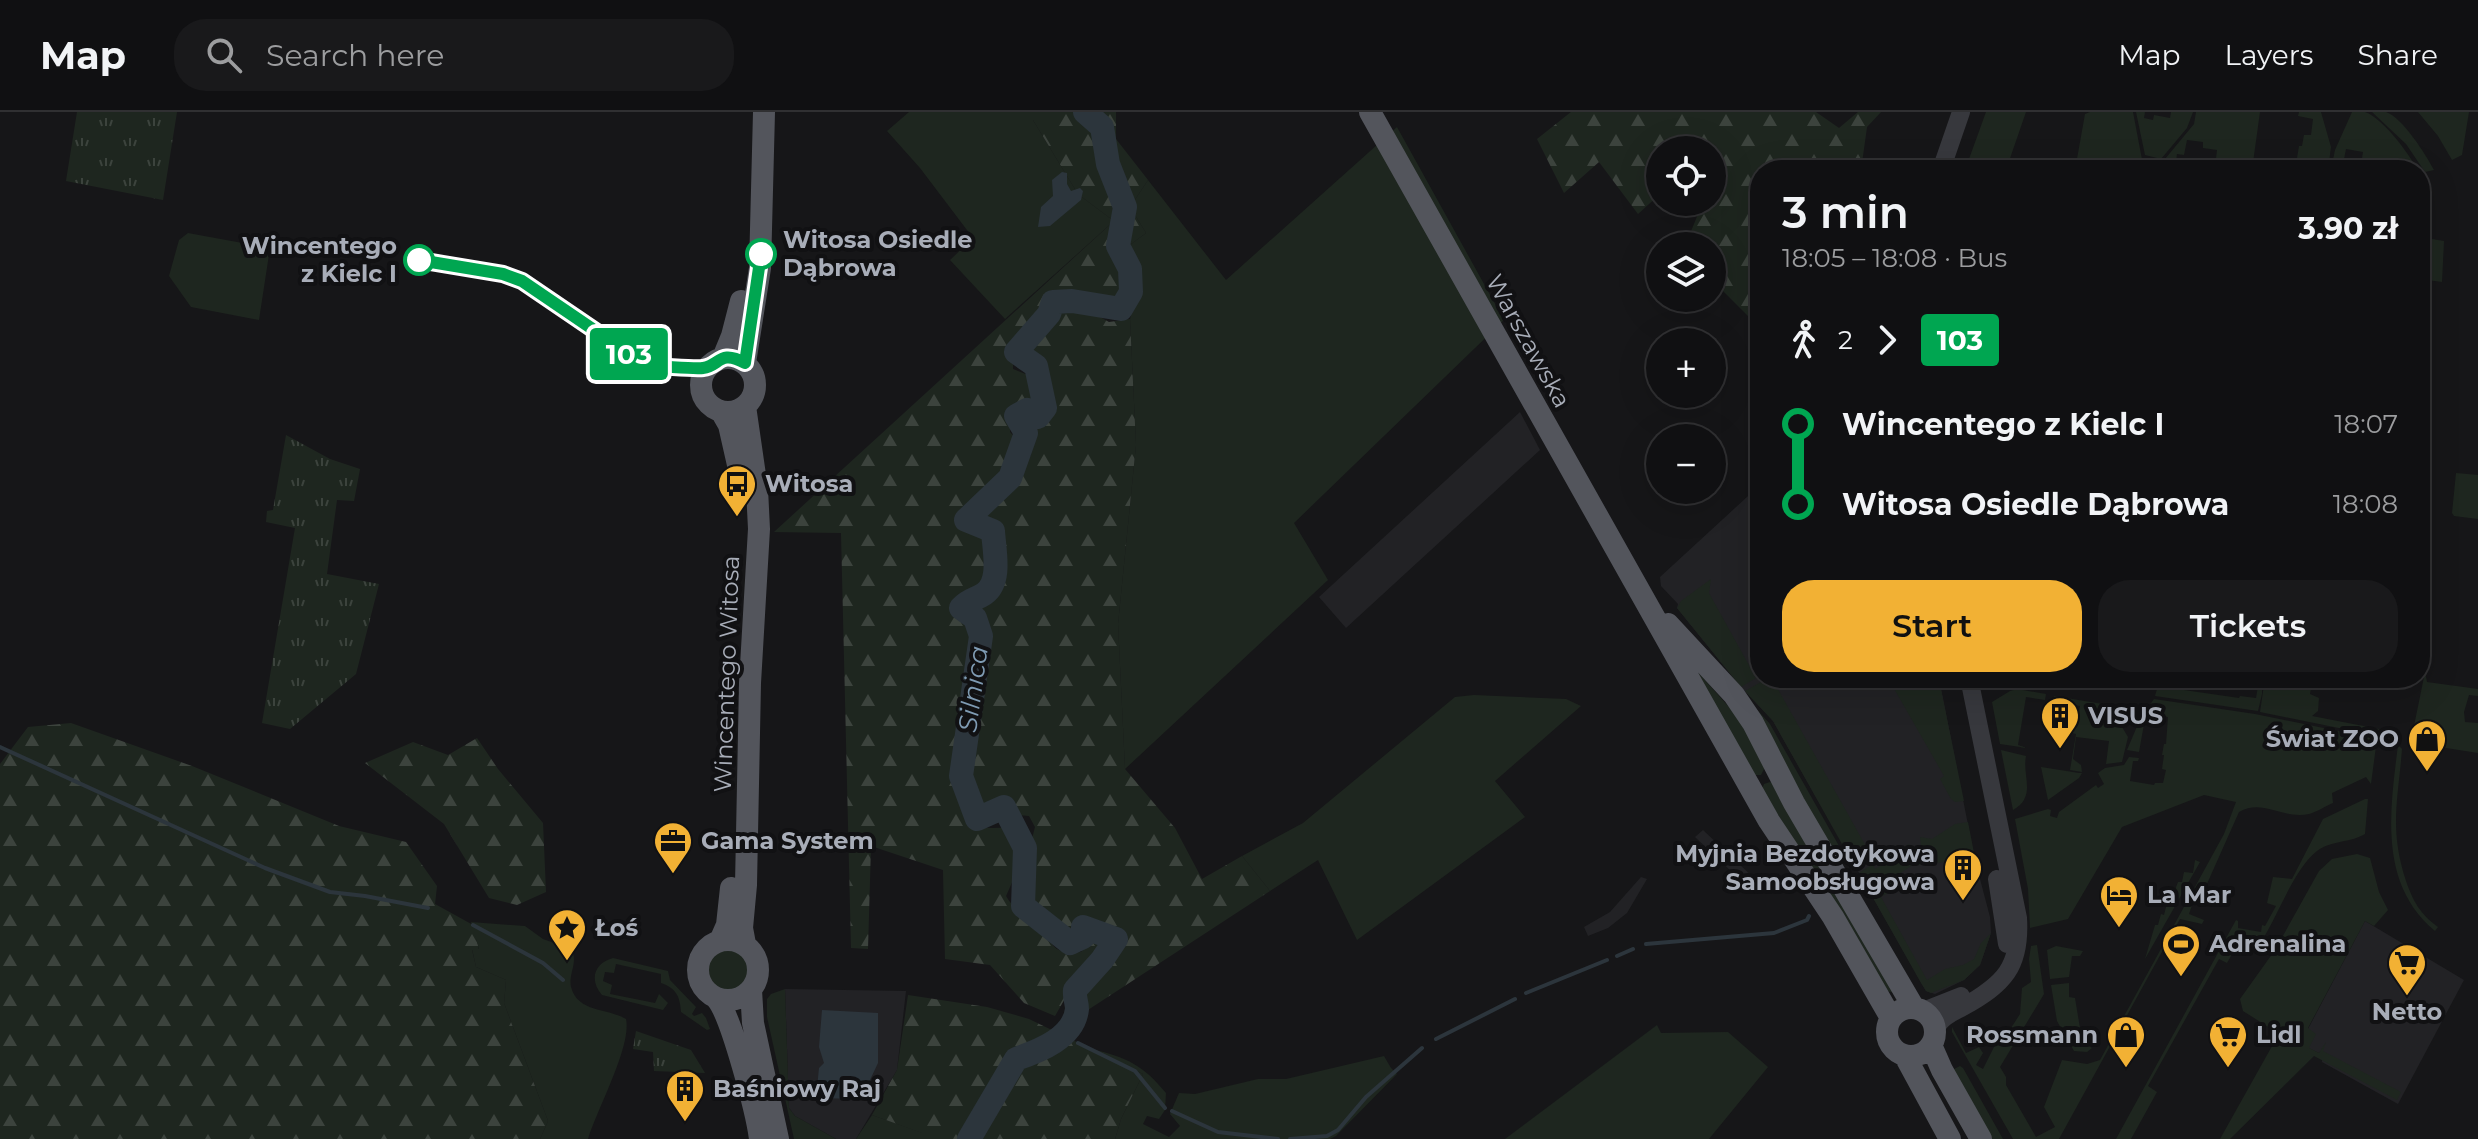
<!DOCTYPE html>
<meta charset="utf-8">
<style>
:root{--surface:#101012;--page:#19191b;--text:#f1f3f6;--muted:#9c9d9f;--line:#303032;--accent:#f2b134}
body{margin:0;font-family:Montserrat,sans-serif;background:var(--page);color:var(--text);height:100vh;display:flex;flex-direction:column;font-size:30px;white-space:nowrap}
*{box-sizing:border-box;margin:0}
p{font-size:26px;color:var(--muted)}
.icon{flex:none;width:44px;height:44px;fill:none;stroke:currentColor;stroke-width:2;stroke-linecap:round;stroke-linejoin:round}
.map{position:relative;flex:1;overflow:hidden}
.panel{position:absolute;left:1750px;top:48px;width:680px;height:528px;display:flex;flex-direction:column;background:var(--surface);border-radius:32px;box-shadow:0 8px 32px #0002,0 0 0 2px var(--line)}
.panel>*{flex:none}
.badge{padding:0 16px;border-radius:6px;font-size:28px;line-height:52px}
.fabs{position:absolute;left:1646px;top:24px;display:grid;gap:16px}
.fabs a{display:grid;place-items:center;width:80px;height:80px;border-radius:50%;background:var(--surface);box-shadow:0 8px 32px #0002,0 0 0 2px var(--line);font-size:40px}
.map>.badge{position:absolute;translate:-50% -50%;box-shadow:0 0 0 4px #fff}
.legs{display:flex;align-items:center;gap:12px;height:88px;padding:0 32px;font-size:26px}
.legs p{margin-inline-start:auto}
.summary{display:flex;align-items:center;justify-content:space-between;height:136px;padding:0 32px}
h1{font-size:44px;font-weight:600;line-height:60px}
.action{display:flex;gap:16px;margin-top:auto;padding:16px 32px}
.action a{flex:1;height:92px;border-radius:32px;background:var(--accent);color:#111;font-size:32px;font-weight:600;line-height:92px;text-align:center}
.action a+a{background:var(--page);color:var(--text)}
ul{padding:0 32px;list-style:none}
li{display:flex;align-items:center;gap:28px;height:80px;font-size:30px}
li i{display:grid;place-items:center;width:12px;height:100%;margin:0 10px;background:currentColor}
li i::after{content:'';width:20px;height:20px;margin:-10px;border:6px solid;border-radius:50%;background:var(--surface)}
li p{margin-inline-start:auto}
li:first-child i{background:linear-gradient(#0000 50%,currentColor 0)}
li:last-child i{background:linear-gradient(currentColor 50%,#0000 0)}
header{display:flex;align-items:center;gap:48px;box-sizing:border-box;height:112px;padding:0 40px;background:var(--surface);border-bottom:2px solid var(--line)}
header strong{font-size:38px}
nav{display:flex;gap:44px;margin-inline-start:auto;font-size:28px}
.search{width:560px;height:72px;background:var(--page);display:flex;align-items:center;gap:20px;box-sizing:border-box;padding:0 28px;border-radius:32px;color:var(--muted);font-size:30px}
.map>svg:first-child{display:block}
.built{fill:#222225}
.green{fill:#1e261f}
.forest{fill:url(#forest-firs)}
.park{fill:url(#park-tufts)}
.water{fill:#2c353c}
.lines{fill:none;stroke-linecap:round;stroke-linejoin:round}
.stream{stroke:#2c353c;stroke-width:4}
.river{stroke:#2c353c;stroke-width:24}
.minor{stroke:#37383d;stroke-width:18}
.major{stroke:#53555c;stroke-width:22}
.line-1-casing{stroke:#fff;stroke-width:18}
.line-1{stroke:#00a651;stroke-width:12}
.stop-1-dot{fill:#fff;stroke:#00a651;stroke-width:4}
.labels{text-anchor:middle;stroke-width:8;stroke-linejoin:round;paint-order:stroke}
.stop-label{font-size:24px;font-weight:bold;fill:#a8adb8;stroke:#111113;text-anchor:start}
.street-label{font-size:24px;fill:#a8adb8;stroke:#111113}
.poi-label{font-size:24px;font-weight:bold;fill:#a8adb8;stroke:#111113;text-anchor:start}
.water-label{font-size:26px;font-style:italic;fill:#7f9bb3;stroke:#111113}
</style>
<header>
<strong>Map</strong>
<div class="search"><svg class="icon" aria-label="search" viewBox="0 0 24 24"><circle cx="10" cy="10" r="6"/><path d="M15 15l6 6"/></svg>Search here</div>
<nav><a>Map</a><a>Layers</a><a>Share</a></nav>
</header>
<div class="map">
<svg width="2478" height="1027" viewBox="0 0 2478 1027">
<defs>
<pattern id="forest-firs" width="22" height="20" patternUnits="userSpaceOnUse" patternTransform="scale(2)"><rect width="22" height="20" fill="#1e261f"/><path d="M5 1l3.5 6h-7zM16 11l3.5 6h-7z" fill="#3c433d"/></pattern>
<pattern id="park-tufts" width="24" height="20" patternUnits="userSpaceOnUse" patternTransform="scale(2)"><rect width="24" height="20" fill="#1e261f"/><path d="M3 7l-1-3M5 7V3M7 7l1-3M15 17l-1-3M17 17v-4M19 17l1-3" fill="none" stroke="#3c433d"/></pattern>
</defs>
<rect width="100%" height="100%" fill="#161618"/>
<path class="built" d="M 1520,300 L 1540,338 L 1346,516 L 1319,485 Z
M 1760,373 L 1760,566 L 1939,566 L 1975,748 L 1990,805 L 1991,821 L 1980,853 L 1964,868 L 1935,882 L 1926,879 L 1773,609 L 1741,575 L 1677,496 L 1678,492 L 1661,474 L 1660,465 Z
M 1703,718 L 1755,767 L 1761,764 L 1766,768 L 1752,779 L 1695,725 Z
M 1641,765 L 1647,767 L 1627,801 L 1608,816 L 1588,824 L 1584,815 L 1610,800 Z
M 2365,809 L 2464,868 L 2398,992 L 2322,950 L 2323,939 L 2319,941 L 2308,936 L 2308,917 Z
M 785,877 L 906,879 L 897,958 L 856,1027 L 836,1027 L 795,1004 L 789,996 Z"/>
<path class="green" d="M 909,0 L 1033,0 L 1033,8 L 1078,82 L 1114,109 L 1005,207 L 950,148 L 973,126 L 920,56 L 887,19 Z
M 1986,0 L 2026,0 L 2006,58 L 1965,58 Z
M 2090,0 L 2133,0 L 2144,58 L 2075,58 L 2085,2 Z
M 2136,0 L 2145,0 L 2144,6 L 2153,8 L 2154,3 L 2170,6 L 2171,0 L 2193,0 L 2187,16 L 2161,47 L 2145,43 Z
M 2196,0 L 2260,0 L 2252,58 L 2208,58 L 2208,54 L 2215,55 L 2217,38 L 2203,36 L 2203,30 L 2187,28 L 2184,43 L 2177,42 L 2176,49 L 2165,47 L 2194,12 Z
M 2299,0 L 2321,0 L 2331,35 L 2328,58 L 2296,58 L 2295,46 L 2297,46 L 2299,34 L 2302,34 L 2304,23 L 2311,23 L 2313,7 L 2298,4 Z
M 2352,0 C 2353,0 2365,0 2365,0 C 2384,7 2408,41 2418,58 L 2372,56 L 2373,48 L 2362,46 L 2363,40 L 2346,37 L 2343,52 L 2338,52 L 2336,58 L 2331,58 L 2335,38 Z
M 2372,0 C 2377,0 2382,0 2386,0 C 2403,6 2426,43 2434,58 L 2425,60 L 2406,32 Z
M 2418,0 L 2469,0 L 2462,43 L 2452,48 L 2438,24 Z
M 1397,15 L 1504,208 L 1294,411 L 1328,468 L 1125,657 L 1118,512 L 1136,333 L 1130,207 L 1138,172 L 1133,152 L 1123,138 L 1146,121 L 1130,95 L 1148,68 L 1226,168 Z
M 188,121 L 270,136 L 259,208 L 191,195 L 169,164 L 179,128 Z
M 2420,125 L 2444,129 L 2442,170 L 2420,167 L 2421,148 L 2425,148 L 2427,135 L 2420,133 Z
M 2456,361 L 2478,363 L 2478,407 L 2454,404 L 2452,401 Z
M 1711,467 L 1709,481 L 1756,566 L 1741,575 L 1677,496 L 1681,489 Z
M 1694,556 L 1738,605 L 1765,655 L 1761,663 L 1754,663 Z
M 2425,560 L 2427,570 L 2478,577 L 2478,584 L 2469,583 L 2464,600 L 2465,610 L 2478,611 L 2478,641 L 2408,630 L 2414,614 Z
M 1768,566 L 1774,570 L 1873,747 L 1856,757 L 1773,609 L 1745,579 Z
M 1888,566 L 1939,568 L 1964,689 L 1955,690 L 1951,687 L 1940,667 L 1944,664 Z
M 2160,566 L 2173,566 L 2172,574 L 2184,576 L 2184,578 L 2239,586 L 2240,584 L 2256,586 L 2258,574 L 2254,573 L 2255,566 L 2262,566 L 2262,582 L 2258,599 L 2155,584 Z
M 2265,566 L 2313,566 L 2310,582 L 2319,586 L 2318,599 L 2312,604 L 2379,617 L 2378,624 L 2260,600 Z
M 2017,577 L 2046,582 L 2045,588 L 2026,585 L 2018,633 L 2027,636 L 2000,632 L 1992,590 L 2010,579 Z
M 1742,581 L 1770,612 L 1843,741 L 1834,746 Z
M 1474,583 L 1566,587 L 1581,594 L 1495,669 L 1525,705 L 1357,828 L 1318,748 L 1270,779 L 1242,744 L 1303,711 L 1455,585 Z
M 2054,584 L 2109,593 L 2128,625 L 2122,650 L 2106,652 L 2109,629 L 2076,625 L 2073,647 L 2081,653 L 2082,660 L 2070,658 L 2076,622 L 2068,620 L 2069,616 L 2076,616 L 2080,594 L 2053,589 Z
M 2154,587 L 2255,602 L 2377,627 L 2371,672 L 2366,665 L 2332,681 L 2333,691 C 2325,694 2317,700 2309,702 C 2283,708 2263,686 2239,700 L 2206,774 L 2199,773 L 2189,802 L 2204,808 L 2202,812 L 2180,807 L 2059,1027 L 2013,1027 L 1952,920 L 1952,915 L 1966,941 L 1979,935 L 1983,941 L 1976,953 L 1983,957 L 2000,923 L 2011,916 L 2020,902 L 2022,876 L 2031,870 L 2029,847 L 2031,834 L 2037,833 L 2044,882 L 2000,955 L 2006,965 L 2006,973 L 2036,1025 L 2055,1015 L 2044,995 L 2062,948 L 2087,952 L 2100,948 L 2224,722 L 2236,690 L 2204,683 L 2122,715 L 2068,807 L 2030,816 L 2028,777 L 2015,707 L 2048,697 L 2051,698 L 2050,704 L 2057,706 L 2059,700 L 2096,673 L 2098,676 L 2104,672 L 2098,661 L 2105,656 L 2124,653 L 2129,645 L 2139,646 L 2138,649 L 2133,649 L 2130,669 L 2154,673 L 2155,671 L 2163,671 L 2166,658 L 2162,657 L 2164,643 L 2162,643 L 2164,632 L 2166,632 L 2168,605 L 2146,601 L 2139,640 L 2127,638 L 2141,605 Z
M 2398,633 L 2402,637 C 2398,689 2389,717 2406,769 C 2413,789 2420,802 2438,815 L 2435,819 C 2378,772 2390,698 2398,633 Z
M 2001,638 L 2026,644 C 2022,665 2037,684 2013,698 Z
M 2041,655 L 2079,661 L 2082,661 L 2079,666 L 2048,688 Z
M 1770,670 L 1774,671 L 1895,881 L 1887,879 L 1762,677 L 1764,672 Z
M 2365,687 L 2368,687 L 2365,722 C 2350,731 2332,728 2317,739 C 2293,757 2276,810 2257,836 L 2247,840 L 2236,835 L 2227,851 L 2219,847 L 2148,974 L 2157,980 L 2131,1027 L 2116,1027 L 2236,808 L 2238,809 L 2238,816 L 2261,820 L 2262,813 L 2265,814 L 2276,794 L 2267,791 L 2273,765 L 2292,767 L 2323,707 Z
M 1968,710 L 1975,746 L 1911,754 L 1899,762 L 1903,772 L 1881,785 L 1927,868 L 1945,857 L 1963,853 L 1974,847 L 1981,831 L 1991,821 L 1980,853 L 1964,868 L 1931,881 L 1926,879 L 1921,871 L 1859,761 L 1873,752 L 1875,757 L 1880,754 L 1879,749 L 1909,732 L 1913,738 L 1921,733 L 1920,725 L 1932,727 L 1955,712 Z
M 2357,742 L 2370,746 L 2379,780 L 2388,798 L 2374,814 L 2365,809 L 2308,916 L 2316,922 L 2309,936 L 2319,941 L 2326,930 L 2323,939 L 2401,980 L 2397,988 L 2314,944 L 2230,1027 L 2220,1027 L 2276,927 L 2271,923 L 2273,918 L 2243,899 L 2240,887 L 2275,838 L 2319,759 L 2332,747 Z
M 2195,748 L 2200,750 L 2145,847 L 2155,813 L 2158,813 L 2161,802 L 2164,803 L 2167,791 L 2170,791 L 2178,770 L 2182,770 L 2184,760 L 2193,761 Z
M 471,810 L 525,814 L 543,827 L 571,837 C 579,849 568,862 571,875 C 578,901 608,896 626,907 C 632,934 597,997 588,1027 L 540,1027 L 548,1009 L 504,891 L 506,868 L 476,855 L 472,837 L 479,837 Z
M 2056,834 L 2083,839 L 2080,844 L 2072,844 L 2069,865 L 2050,867 L 2047,838 Z
M704 859a24 24 0 1 1 48 0a24 24 0 1 1-48 0Z
M 613,846 L 668,859 L 670,868 L 696,895 L 692,902 L 694,904 L 702,901 L 706,906 L 710,917 L 707,918 L 681,900 C 680,884 676,876 661,871 L 661,862 L 616,852 L 614,861 L 605,860 L 603,869 L 612,873 L 610,882 L 655,891 L 659,882 L 668,891 L 663,898 L 602,883 C 589,868 594,851 613,846 Z
M 2069,871 L 2069,885 L 2075,886 L 2082,928 L 2089,930 L 2089,934 L 2092,936 L 2087,940 L 2074,939 L 2057,909 L 2051,873 Z
M 785,877 L 789,996 L 795,1004 L 836,1027 L 794,1027 L 767,905 L 767,887 L 771,882 Z
M 1657,913 L 1661,921 L 1728,920 L 1768,955 L 1709,1027 L 1505,1027 Z
M 1092,937 C 1128,946 1143,953 1166,981 L 1165,998 L 1159,1007 L 1147,1004 L 1143,1012 L 1169,1025 L 1180,1014 L 1170,1002 L 1179,981 L 1195,982 L 1258,967 L 1286,967 L 1384,944 L 1391,956 L 1397,962 L 1336,1024 L 1330,1027 L 1115,1027 L 1121,1007 L 1143,962 Z
M 1960,954 L 1963,956 L 2003,1027 L 1991,1027 L 1948,960 Z
M 872,1003 L 923,1021 L 922,1027 L 856,1027 Z"/>
<path class="forest" d="M 1033,0 L 1116,0 L 1116,27 L 1148,68 L 1130,95 L 1146,121 L 1123,138 L 1129,96 C 1115,108 1113,125 1112,143 L 1126,159 L 1125,174 L 1119,196 L 1112,197 L 1084,185 L 1053,187 C 1035,208 1012,228 1013,257 L 1033,265 L 1033,279 L 1038,296 L 1021,294 L 1010,303 L 1010,320 C 1039,349 994,369 977,388 C 971,394 966,401 961,408 L 967,417 L 988,427 L 990,470 C 978,483 967,481 956,500 L 976,530 L 975,560 L 954,642 L 957,667 L 968,710 C 992,722 1005,711 1027,718 L 1017,759 L 1006,784 C 1014,798 1023,801 1035,811 C 1055,826 1046,844 1081,840 L 1088,832 L 1088,823 L 1097,823 L 1109,829 L 1106,839 L 1079,862 L 1055,904 L 1024,891 L 990,853 L 945,847 L 943,758 L 871,734 L 868,837 L 851,836 L 841,421 L 774,420 L 1114,109 L 1078,82 L 1033,8 Z
M 1571,0 L 1816,0 L 1839,16 L 1858,0 L 1881,0 L 1867,15 L 1861,58 L 1760,58 L 1760,206 L 1755,211 L 1718,174 L 1712,179 L 1712,134 L 1685,134 L 1703,90 L 1712,90 L 1712,38 L 1660,38 L 1660,82 L 1638,102 L 1599,50 L 1564,81 L 1537,27 Z
M 1058,196 L 1084,196 L 1109,210 L 1130,207 L 1136,333 L 1118,512 L 1125,657 L 1175,716 L 1202,767 L 1242,744 L 1270,779 L 1071,909 L 1069,902 L 1092,866 L 1115,844 L 1121,828 C 1111,815 1098,813 1081,813 L 1080,825 L 1077,831 L 1063,828 L 1047,809 L 1020,786 L 1020,775 L 1035,715 L 1029,704 C 1011,702 995,707 977,703 L 964,661 L 966,630 L 983,574 L 987,525 C 977,513 965,505 974,489 L 987,486 L 1001,469 L 996,419 L 971,406 L 1014,367 L 1031,343 L 1032,321 L 1022,315 L 1020,305 L 1037,310 L 1049,298 L 1041,274 L 1039,252 L 1024,250 L 1021,238 Z
M 71,611 L 192,654 L 339,714 L 406,730 L 437,774 L 435,792 L 473,813 L 479,838 L 472,838 L 476,855 L 506,868 L 504,891 L 548,1009 L 540,1027 L 0,1027 L 0,652 L 28,615 Z
M 477,626 L 498,657 L 543,711 L 546,780 L 517,793 L 489,786 L 444,712 L 365,651 L 413,630 L 448,643 Z
M 908,883 L 987,895 L 1029,907 L 1143,962 L 1121,1007 L 1115,1027 L 922,1027 L 922,1021 L 872,1003 L 897,958 Z"/>
<path class="park" d="M 77,0 L 177,0 L 163,88 L 66,69 Z
M 286,323 L 330,347 L 360,357 L 354,389 L 337,388 L 327,462 L 379,472 L 356,562 L 290,617 L 262,611 L 295,416 L 266,410 L 267,399 L 273,398 Z
M 636,919 L 691,938 L 705,961 L 654,959 L 653,940 L 633,937 Z"/>
<path class="water" d="M 1062,60 L 1067,61 L 1067,72 L 1071,79 L 1080,76 L 1083,79 L 1081,88 L 1050,114 L 1038,115 L 1041,95 L 1053,84 L 1052,68 Z
M 822,898 L 878,901 L 878,951 L 861,987 L 816,986 L 819,956 L 824,951 L 819,935 Z"/>
<g class="lines">
<path class="stream" d="M 0,635 L 265,756 L 330,780 L 365,784 L 428,796
M 473,813 L 543,851 L 563,868
M 1646,832 L 1774,821 L 1807,808 L 1809,804
M 1617,844 L 1633,837
M 1526,881 L 1607,848
M 1064,924 L 1067,925
M 1436,927 L 1515,887
M 1078,931 L 1135,959 L 1165,996
M 1172,999 L 1218,1020 L 1278,1027
M 1290,1027 L 1327,1024 L 1338,1018 L 1366,985 L 1422,936"/>
<path class="river" d="M 969,1027 L 1016,947 C 1039,939 1074,926 1077,897 C 1077,890 1074,885 1075,878 L 1102,848 L 1116,827 L 1083,815 L 1083,825 L 1070,831 L 1023,794 L 1025,736 L 1004,695 L 977,707 L 961,664 L 981,524 L 975,506 L 961,496 C 969,487 975,488 984,482 C 1002,470 994,438 993,419 L 966,408 L 1010,366 L 1026,321 L 1016,304 L 1027,298 L 1038,305 L 1045,296 L 1036,254 L 1016,240 L 1049,202 L 1053,190 L 1072,189 L 1121,197 L 1131,180 L 1130,157 L 1118,134 L 1125,95 L 1108,52 L 1102,15 L 1085,0"/>
<path class="minor" d="M 1941,58 L 1961,0
M 1997,767 L 2007,832
M 1923,899 L 1961,884
M 1935,918 C 1940,906 1951,901 1963,895 C 2004,872 2021,855 2018,806 L 1969,566"/>
<path class="major" d="M 1370,0 L 1769,709 L 1833,805 L 1891,906
M701 273a27 27 0 1 1 54 0a27 27 0 1 1-54 0Z
M 723,246 L 732,224 L 741,189
M 745,251 L 760,156 L 764,0
M 721,299 L 729,313 L 741,366
M 1668,512 L 1734,583 L 1753,611 L 1794,691 L 1914,896
M698 858a30 30 0 1 1 60 0a30 30 0 1 1-60 0Z
M 720,829 L 727,813 L 731,776
M 745,832 L 742,816 L 746,773 L 750,571 L 759,417 L 757,377 L 745,294
M 751,878 L 753,911 L 778,1027
M 716,886 C 731,902 757,1002 760,1027
M1887 920a24 24 0 1 1 48 0a24 24 0 1 1-48 0Z
M 1931,933 L 1942,958 L 1981,1027
M 1905,944 L 1950,1027"/>
</g>
<g class="lines">
<g class="line-1-casing">
<path id="line-1" d="M 419,148 L 503,162 L 522,169 L 644,252 C 648,254 697,257 703,256 C 720,254 719,237 745,251 L 761,142"/>
</g>
<use href="#line-1" class="line-1"/>
</g>
<defs>
<g id="bus-pin" transform="scale(2)"><path d="M0 17L-7.5 6A9.5 9.5 0 1 1 7.5 6Z" fill="#f2b134" stroke="#111113"/><path d="M-5-6H5V4H4V6H2V4H-2V6H-4V4H-5ZM-3.5-4V0h7V-4ZM-3.5 1.2v1.5H-2V1.2ZM2 1.2v1.5H3.5V1.2Z" fill="#111"/></g>
<g id="building-pin" transform="scale(2)"><path d="M0 17L-7.5 6A9.5 9.5 0 1 1 7.5 6Z" fill="#f2b134" stroke="#111113"/><path d="M-4-6H4V6H1V3H-1V6H-4ZM-2.5-4.3h1.7v1.8h-1.7ZM.8-4.3h1.7v1.8H.8ZM-2.5-1h1.7V.8h-1.7ZM.8-1h1.7V.8H.8Z" fill="#111"/></g>
<g id="shop-pin" transform="scale(2)"><path d="M0 17L-7.5 6A9.5 9.5 0 1 1 7.5 6Z" fill="#f2b134" stroke="#111113"/><path d="M-5-2.5h2.3a2.7 3.5 0 0 1 5.4 0H5L5.5 6h-11ZM-1.5-2.5h3a1.5 2.3 0 0 0-3 0Z" fill="#111"/></g>
<g id="office-pin" transform="scale(2)"><path d="M0 17L-7.5 6A9.5 9.5 0 1 1 7.5 6Z" fill="#f2b134" stroke="#111113"/><path d="M-6-3h4V-5.5h4V-3h4V5H-6ZM-1-4.5V-3h2v-1.5ZM-6 0V1H6V0Z" fill="#111"/></g>
<g id="hotel-pin" transform="scale(2)"><path d="M0 17L-7.5 6A9.5 9.5 0 1 1 7.5 6Z" fill="#f2b134" stroke="#111113"/><path d="M-6-4.5h1.5V1H6V5H4.5V3h-9V5H-6ZM-4 0a1.8 1.8 0 1 1 3.6 0ZM.5 0V-2.5h3Q6-2.5 6 0Z" fill="#111"/></g>
<g id="sight-pin" transform="scale(2)"><path d="M0 17L-7.5 6A9.5 9.5 0 1 1 7.5 6Z" fill="#f2b134" stroke="#111113"/><path d="M0-6L1.8-2.2L6-1.7L2.9 1.2L3.7 5.4L0 3.3L-3.7 5.4L-2.9 1.2L-6-1.7L-1.8-2.2Z" fill="#111"/></g>
<g id="stadium-pin" transform="scale(2)"><path d="M0 17L-7.5 6A9.5 9.5 0 1 1 7.5 6Z" fill="#f2b134" stroke="#111113"/><path d="M0-5a6.5 5 0 1 0 0 10a6.5 5 0 1 0 0-10ZM-3.5-1.8h7v3.6h-7Z" fill="#111"/></g>
<g id="supermarket-pin" transform="scale(2)"><path d="M0 17L-7.5 6A9.5 9.5 0 1 1 7.5 6Z" fill="#f2b134" stroke="#111113"/><path d="M-6-5.5h2.5l.6 2H6L4.5 2H-2.5L-4.4-4H-6ZM-1.5 3.2a1.3 1.3 0 1 0 .1 0ZM3 3.2a1.3 1.3 0 1 0 .1 0Z" fill="#111"/></g>
</defs>
<g fill-rule="evenodd">
<use href="#bus-pin" x="737" y="372"/>
<use href="#building-pin" x="2060" y="604"/>
<use href="#shop-pin" x="2427" y="627"/>
<use href="#office-pin" x="673" y="729"/>
<use href="#building-pin" x="1963" y="756"/>
<use href="#hotel-pin" x="2119" y="783"/>
<use href="#sight-pin" x="567" y="816"/>
<use href="#stadium-pin" x="2181" y="832"/>
<use href="#supermarket-pin" x="2407" y="851"/>
<use href="#shop-pin" x="2126" y="923"/>
<use href="#supermarket-pin" x="2228" y="923"/>
<use href="#building-pin" x="685" y="977"/>
</g>
<g class="stop-1-dot">
<circle cx="761" cy="142" r="14"/>
<circle cx="419" cy="148" r="14"/>
</g>
<g class="labels">
<g class="stop-label">
<text x="783" y="136">Witosa Osiedle<tspan x="783" dy="28">Dąbrowa</tspan></text>
<text x="397" y="142" text-anchor="end">Wincentego<tspan x="397" dy="28">z Kielc I</tspan></text>
</g>
<g class="street-label">
<text transform="translate(1528 229) rotate(61)" y="8">Warszawska</text>
<text transform="translate(727 562) rotate(-88)" y="8">Wincentego Witosa</text>
</g>
<g class="poi-label">
<text x="765" y="380">Witosa</text>
<text x="2088" y="612">VISUS</text>
<text x="2399" y="635" text-anchor="end">Świat ZOO</text>
<text x="701" y="737">Gama System</text>
<text x="1935" y="750" text-anchor="end">Myjnia Bezdotykowa<tspan x="1935" dy="28">Samoobsługowa</tspan></text>
<text x="2147" y="791">La Mar</text>
<text x="595" y="824">Łoś</text>
<text x="2209" y="840">Adrenalina</text>
<text x="2407" y="908" text-anchor="middle">Netto</text>
<text x="2098" y="931" text-anchor="end">Rossmann</text>
<text x="2256" y="931">Lidl</text>
<text x="713" y="985">Baśniowy Raj</text>
</g>
<g class="water-label">
<text transform="translate(973 577) rotate(-82)" y="9">Silnica</text>
</g>
</g>
</svg>
<div class="fabs">
<a><svg class="icon" aria-label="locate" viewBox="0 0 24 24"><circle cx="12" cy="12" r="6"/><path d="M12 2v4M12 18v4M2 12h4M18 12h4"/></svg></a>
<a><svg class="icon" aria-label="layers" viewBox="0 0 24 24"><path d="M12 4l9 5-9 5-9-5zM3 14l9 5 9-5"/></svg></a>
<a>+</a>
<a>−</a>
</div>
<b class="badge" style="left:629px;top:242px;background:#00a651;color:#fff">103</b>
<section class="panel">
<div class="summary"><div><h1>3 min</h1><p>18:05 – 18:08 · Bus</p></div><b>3.90 zł</b></div>
<div class="legs"><svg class="icon" aria-label="walk" viewBox="0 0 24 24"><circle cx="13" cy="4" r="2"/><path d="M13 8l-2 6 4 7M11 14l-3 7M7 12l3-4h3l4 4"/></svg>2<svg class="icon" aria-label="forward" viewBox="0 0 24 24"><path d="M9 5l7 7-7 7"/></svg><b class="badge" style="background:#00a651;color:#fff">103</b></div>
<ul>
<li><i style="color:#00a651"></i><b>Wincentego z Kielc I</b><p>18:07</p></li>
<li><i style="color:#00a651"></i><b>Witosa Osiedle Dąbrowa</b><p>18:08</p></li>
</ul>
<div class="action"><a>Start</a><a>Tickets</a></div>
</section>
</div>
